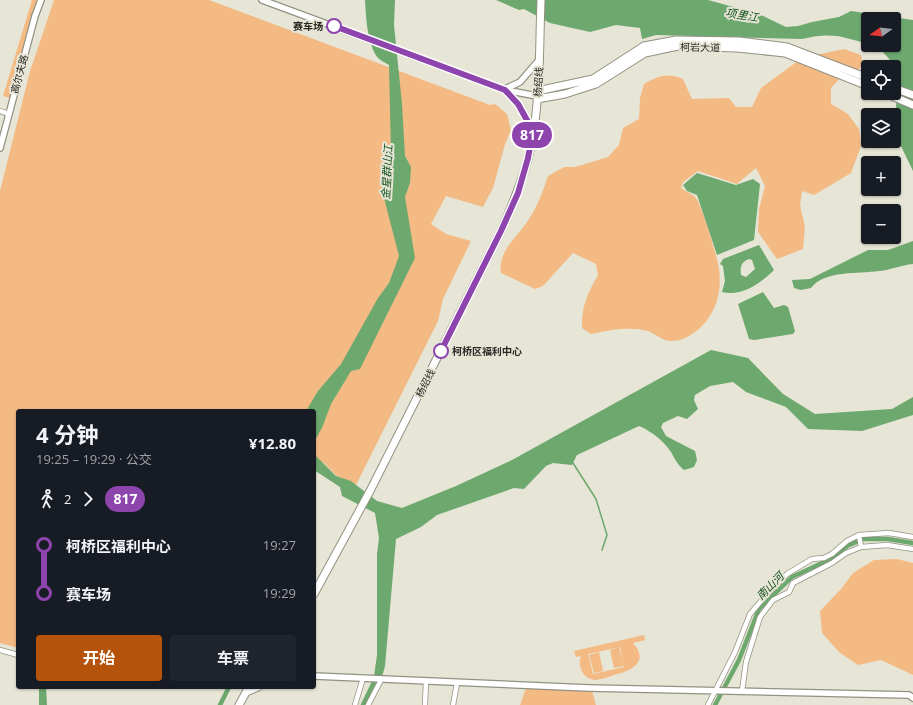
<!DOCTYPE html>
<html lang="zh">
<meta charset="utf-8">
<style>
:root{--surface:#171b24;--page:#20242c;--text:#f1f3f6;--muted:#9ea1a6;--accent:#b45309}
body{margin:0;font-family:"Open Sans","Noto Sans SC",sans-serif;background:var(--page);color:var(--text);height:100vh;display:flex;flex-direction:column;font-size:15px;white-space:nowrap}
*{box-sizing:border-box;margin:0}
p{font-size:13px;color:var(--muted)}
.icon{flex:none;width:22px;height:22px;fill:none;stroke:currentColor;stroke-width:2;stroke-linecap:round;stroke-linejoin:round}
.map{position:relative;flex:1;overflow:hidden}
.panel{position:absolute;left:16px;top:409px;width:300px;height:280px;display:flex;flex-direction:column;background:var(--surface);border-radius:4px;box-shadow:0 1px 3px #0004}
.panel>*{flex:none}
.badge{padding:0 8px;border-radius:13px;font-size:14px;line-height:26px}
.needle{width:26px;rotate:256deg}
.fabs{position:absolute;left:861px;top:12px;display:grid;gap:8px}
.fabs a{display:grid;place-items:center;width:40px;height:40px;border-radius:4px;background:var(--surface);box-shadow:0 1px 3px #0004;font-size:20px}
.map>.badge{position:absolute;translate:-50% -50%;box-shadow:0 0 0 2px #fff}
.legs{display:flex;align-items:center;gap:6px;height:44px;padding:0 20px;font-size:13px}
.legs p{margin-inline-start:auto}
.head{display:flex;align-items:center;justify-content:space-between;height:68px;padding:0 20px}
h1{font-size:22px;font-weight:700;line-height:30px}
.primary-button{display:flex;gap:8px;margin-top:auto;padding:8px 20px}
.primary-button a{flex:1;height:46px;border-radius:4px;background:var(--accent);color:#fff;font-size:16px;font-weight:700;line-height:46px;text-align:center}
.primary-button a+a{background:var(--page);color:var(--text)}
ul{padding:0 20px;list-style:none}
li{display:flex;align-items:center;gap:14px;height:48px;font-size:15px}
li i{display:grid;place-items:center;width:6px;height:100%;margin:0 5px;background:currentColor}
li i::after{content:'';width:10px;height:10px;margin:-5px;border:3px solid;border-radius:50%;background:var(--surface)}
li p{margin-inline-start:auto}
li:first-child i{background:linear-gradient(#0000 50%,currentColor 0)}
li:last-child i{background:linear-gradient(currentColor 50%,#0000 0)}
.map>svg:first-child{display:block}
.green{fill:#f4ba84;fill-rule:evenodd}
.water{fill:#6da86e;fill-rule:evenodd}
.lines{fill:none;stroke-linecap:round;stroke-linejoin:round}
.stream{stroke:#6da86e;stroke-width:1.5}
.canal{stroke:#6da86e;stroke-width:4.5}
.minor-casing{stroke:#929182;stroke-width:6}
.tertiary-casing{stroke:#929182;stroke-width:8}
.primary-casing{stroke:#929182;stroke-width:9}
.minor{stroke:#fff;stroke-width:4.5}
.tertiary{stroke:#fff;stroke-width:5.5}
.primary{stroke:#fff;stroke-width:7}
.line-1-casing{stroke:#fff;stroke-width:9}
.line-1{stroke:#8e44ad;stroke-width:6}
.stop-1-dot{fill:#fff;stroke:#8e44ad;stroke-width:2}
.labels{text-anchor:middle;stroke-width:4;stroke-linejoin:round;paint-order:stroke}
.stop-label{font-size:10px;font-weight:bold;fill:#282722;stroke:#e6e5d6;text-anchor:end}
.street-label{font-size:10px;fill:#282722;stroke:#e6e5d6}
.water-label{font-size:11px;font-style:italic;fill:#13521b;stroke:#e6e5d6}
</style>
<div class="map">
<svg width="913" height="705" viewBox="0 0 913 705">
<rect width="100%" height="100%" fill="#e6e5d6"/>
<path class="green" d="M 32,0 L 37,0 L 9,98 L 3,96 Z
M 54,0 L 209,0 L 490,105 L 495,104 L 507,114 L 511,130 L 505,144 L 493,188 L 483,207 L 446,196 L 431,224 L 446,234 L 471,241 L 443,299 L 438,321 L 356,485 L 337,476 L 323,462 L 314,465 L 314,411 L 18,411 L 18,648 L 0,643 L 0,191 L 30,71 Z
M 844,49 L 861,55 L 863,64 L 857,71 L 841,77 L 831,88 L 831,104 L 848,114 L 859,129 L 861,146 L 851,173 L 814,195 L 802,191 L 800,205 L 805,227 L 803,249 L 777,259 L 758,232 L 759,209 L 765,186 L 756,168 L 737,184 L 698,171 L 683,182 L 681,188 C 685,191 690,193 694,196 C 701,201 712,242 715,252 C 725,282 720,313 695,332 C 686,338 681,341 670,341 C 661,340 656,334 648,331 C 630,326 608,330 591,334 L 582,328 C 581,308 588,292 598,275 L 596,264 L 573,253 L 543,286 L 535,289 L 501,273 C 498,251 516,238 527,222 C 537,208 543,191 548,176 L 564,167 L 575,167 L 608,157 L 619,145 L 623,128 L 639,119 L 640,98 L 644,84 C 657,76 668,72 683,79 L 692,99 L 729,98 L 736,107 L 752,107 L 761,88 L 802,58 Z
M 897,559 L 913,563 L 913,675 L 881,660 L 858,665 L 839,652 L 822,633 L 820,611 L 841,589 L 853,573 L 874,560 Z
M 644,635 L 645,640 L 633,643 C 650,662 631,671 614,675 C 609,677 602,679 596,680 C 583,680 577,666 581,656 L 576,657 L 574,651 ZM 620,647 L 624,667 L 593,674 L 588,654 Z
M 619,647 L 624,666 L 614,668 L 610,650 Z
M 599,652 L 603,671 L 594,673 L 589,655 Z
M 526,688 L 592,691 L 596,705 L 520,705 Z"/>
<path class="water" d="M 365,0 L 395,0 L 394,25 L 402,104 L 405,156 L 411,167 L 410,183 L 405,197 L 415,258 L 360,369 L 351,371 L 331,404 L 322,428 L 314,442 L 314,411 L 306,411 L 318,391 L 341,364 L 378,298 L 389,283 L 399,256 L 384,198 L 382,169 L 391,153 L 389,65 C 386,63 381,61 378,58 C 367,44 366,17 365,0 Z
M 496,0 L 708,0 L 759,14 L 786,27 L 798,26 L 812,22 L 839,17 L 851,11 L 913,20 L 913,171 L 900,144 L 896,106 L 899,72 C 891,62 884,49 871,45 L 894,45 L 894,19 L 868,19 L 868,44 C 841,36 831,32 802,39 L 656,35 L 642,39 L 640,28 L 616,25 L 590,32 L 550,23 L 524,9 L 519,10 Z
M 697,173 L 736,185 L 753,179 L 760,184 L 754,240 L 717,255 L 697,195 L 687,191 L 683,185 Z
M 913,241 L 913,264 C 901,265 891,270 879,271 C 859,274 824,270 811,288 L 801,290 L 794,288 L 792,280 L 810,279 L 868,250 L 888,250 Z
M 759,245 L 774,270 C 761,283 741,297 722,292 L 725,281 L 723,266 L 720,264 L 723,259 ZM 749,259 L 752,260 L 755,269 L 746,277 L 741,275 C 740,267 741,262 749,259 Z
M 763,292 L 774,308 L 784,305 L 788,307 L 795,331 L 793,334 L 754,340 L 749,339 L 738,304 Z
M 711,350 L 748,358 L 783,394 L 815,414 L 892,409 L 913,397 L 913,415 L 862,431 L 808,429 L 786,407 L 746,392 L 733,382 L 710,386 L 695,395 L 694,400 L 698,409 L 687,419 L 678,416 L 663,423 L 661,427 L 666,436 L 695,451 L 697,460 L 694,467 L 684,470 C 677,464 675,459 671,452 C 664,441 651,431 639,426 L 577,455 L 572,465 L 553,463 L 546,466 L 524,489 L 514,488 L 437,515 L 421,527 L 396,539 L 385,666 L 382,677 L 374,676 L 377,655 L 377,554 L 379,538 L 375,513 L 342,496 L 340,487 L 314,470 L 314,454 L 336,476 L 351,481 L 377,501 L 402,508 L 456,486 L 512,460 Z
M 39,687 L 46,687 L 47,705 L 39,705 Z"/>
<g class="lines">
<path class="stream" d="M 573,463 L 596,499 L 607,535 L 602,550"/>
<path class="canal" d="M 220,705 L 229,687
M 363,705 L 377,676
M 715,705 L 739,660 L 759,609 L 792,577 L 835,557 L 847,546 L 863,539 L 888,539 L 913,543"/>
<g class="minor-casing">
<path id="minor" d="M 0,111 L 9,114
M 859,535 L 861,547
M 0,650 L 18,655
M 742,691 L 746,662 L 760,617 L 773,600 L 789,592 L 793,583 L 832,563 L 846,553 L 861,547 L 887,545 L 913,549
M 355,705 L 363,678
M 368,705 L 381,680
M 425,705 L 426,681
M 453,705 L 457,683
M 708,705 L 735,652 L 750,614 L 768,593 L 787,574 L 812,559 L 824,558 L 832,554 L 847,541 L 859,535 L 889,533 L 913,537"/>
</g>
<g class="tertiary-casing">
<path id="tertiary" d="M 262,0 L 505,90 L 537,96
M 505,89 L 520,82 L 539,60
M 505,90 L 518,104 L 533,131
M 0,148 L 35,16 L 41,0
M 314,676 L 589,688 L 909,695 L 913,698"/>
</g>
<g class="primary-casing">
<path id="primary" d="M 894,88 L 913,95
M 537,91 L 593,79 L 644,46 L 676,40 L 739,41 L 787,47 L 868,78
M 885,93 L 913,105
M 537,99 L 565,94 L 596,84 L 645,53 L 678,46 L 737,48 L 785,53 L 868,86
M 314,594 L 370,491 L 501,231 C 511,208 521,184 528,159 C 541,108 539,52 541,0
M 246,692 L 258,687
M 239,705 L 249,687"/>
</g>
<use href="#minor" class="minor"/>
<use href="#tertiary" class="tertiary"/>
<use href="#primary" class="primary"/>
</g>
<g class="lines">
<g class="line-1-casing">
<path id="line-1" d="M 334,26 L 505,90 L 518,104 L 533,131 L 528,158 L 518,193 L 501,231 L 441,351"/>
</g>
<use href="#line-1" class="line-1"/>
</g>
<g class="stop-1-dot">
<circle cx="334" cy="26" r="7"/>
<circle cx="441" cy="351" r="7"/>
</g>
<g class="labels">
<g class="stop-label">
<text x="323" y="30">赛车场</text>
<text x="452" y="355" text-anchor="start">柯桥区福利中心</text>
</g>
<g class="street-label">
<text transform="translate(700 47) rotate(1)" y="4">柯岩大道</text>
<text transform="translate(19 74) rotate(-75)" y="4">高尔夫路</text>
<text transform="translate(538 82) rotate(-86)" y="4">杨绍线</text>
<text transform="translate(425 383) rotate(-63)" y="4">杨绍线</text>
</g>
<g class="water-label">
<text transform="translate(742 15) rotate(9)" y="4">项里江</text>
<text transform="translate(387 172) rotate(-87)" y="4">金星群山江</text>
<text transform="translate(770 586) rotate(-45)" y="4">南山河</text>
</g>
</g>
</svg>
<div class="fabs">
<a><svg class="needle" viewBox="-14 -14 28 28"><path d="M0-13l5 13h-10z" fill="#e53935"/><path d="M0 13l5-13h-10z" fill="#9ea1a6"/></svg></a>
<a><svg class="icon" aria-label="locate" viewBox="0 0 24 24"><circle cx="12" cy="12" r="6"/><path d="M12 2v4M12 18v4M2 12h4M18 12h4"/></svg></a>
<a><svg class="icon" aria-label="layers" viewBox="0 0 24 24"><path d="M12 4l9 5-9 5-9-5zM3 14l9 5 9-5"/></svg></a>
<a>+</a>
<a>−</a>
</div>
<b class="badge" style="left:532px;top:135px;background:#8e44ad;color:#fff">817</b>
<section class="panel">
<div class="head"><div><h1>4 分钟</h1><p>19:25 – 19:29 · 公交</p></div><b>¥12.80</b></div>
<div class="legs"><svg class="icon" aria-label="walk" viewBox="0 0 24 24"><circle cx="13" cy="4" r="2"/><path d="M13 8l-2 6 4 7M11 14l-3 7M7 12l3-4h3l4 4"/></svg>2<svg class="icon" aria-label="forward" viewBox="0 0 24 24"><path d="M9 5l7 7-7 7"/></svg><b class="badge" style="background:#8e44ad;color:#fff">817</b></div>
<ul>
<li><i style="color:#8e44ad"></i><b>柯桥区福利中心</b><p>19:27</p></li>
<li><i style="color:#8e44ad"></i><b>赛车场</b><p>19:29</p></li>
</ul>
<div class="primary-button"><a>开始</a><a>车票</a></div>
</section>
</div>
